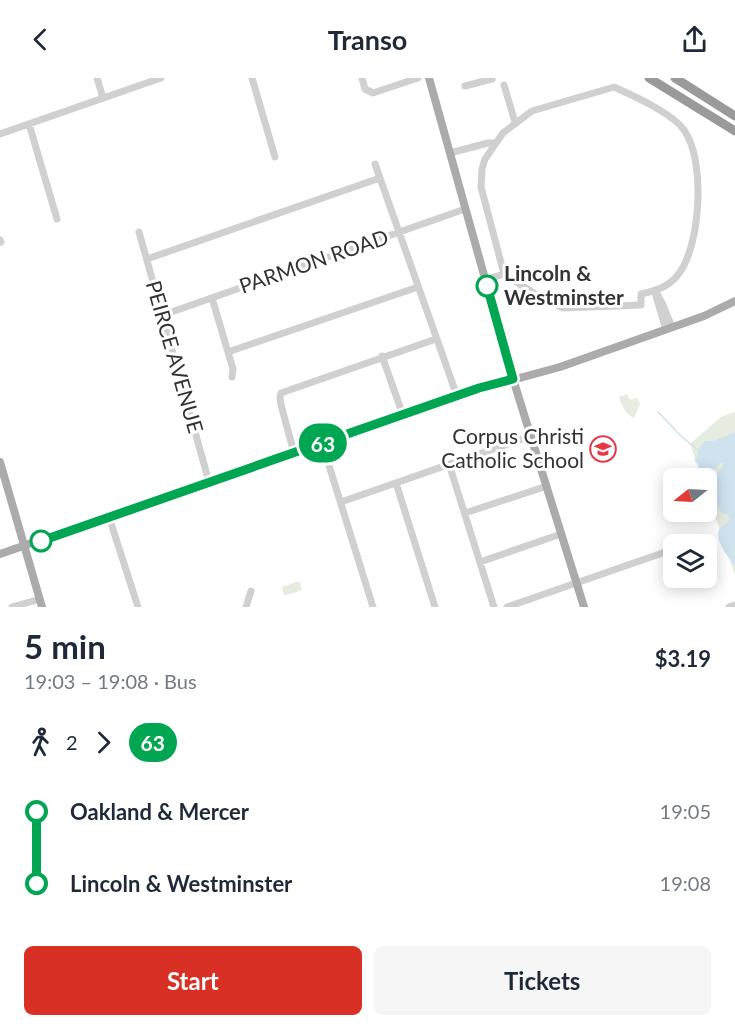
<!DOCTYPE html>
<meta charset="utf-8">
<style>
:root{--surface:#fff;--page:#f6f6f7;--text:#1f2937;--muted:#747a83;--accent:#d93025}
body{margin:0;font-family:Lato,sans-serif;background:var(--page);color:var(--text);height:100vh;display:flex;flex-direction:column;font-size:22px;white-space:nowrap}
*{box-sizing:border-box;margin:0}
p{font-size:20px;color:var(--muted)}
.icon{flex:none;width:33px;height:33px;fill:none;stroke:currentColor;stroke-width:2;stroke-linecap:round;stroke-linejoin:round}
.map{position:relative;height:529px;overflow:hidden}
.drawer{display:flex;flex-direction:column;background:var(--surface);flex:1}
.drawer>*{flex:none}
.badge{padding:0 12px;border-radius:20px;font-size:21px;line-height:39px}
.needle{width:39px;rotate:252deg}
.buttons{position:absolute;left:663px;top:390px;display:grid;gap:12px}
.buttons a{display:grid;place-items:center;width:54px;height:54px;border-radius:9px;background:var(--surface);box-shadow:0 3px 15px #0003;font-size:30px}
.map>.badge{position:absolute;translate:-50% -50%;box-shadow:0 0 0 3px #fff}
.legs{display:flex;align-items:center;gap:9px;height:66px;padding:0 24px;font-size:20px}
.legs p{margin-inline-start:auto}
.head{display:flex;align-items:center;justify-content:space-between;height:102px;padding:0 24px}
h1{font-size:33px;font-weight:700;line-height:45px}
.primary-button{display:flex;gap:12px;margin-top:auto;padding:12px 24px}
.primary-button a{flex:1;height:69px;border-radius:9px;background:var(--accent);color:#fff;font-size:24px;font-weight:700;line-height:69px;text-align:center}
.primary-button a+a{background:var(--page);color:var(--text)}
ul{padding:0 24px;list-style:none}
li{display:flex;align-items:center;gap:21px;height:72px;font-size:22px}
li i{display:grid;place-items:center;width:9px;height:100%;margin:0 8px;background:currentColor}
li i::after{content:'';width:15px;height:15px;margin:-8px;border:4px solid;border-radius:50%;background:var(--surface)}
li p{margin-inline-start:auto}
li:first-child i{background:linear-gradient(#0000 50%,currentColor 0)}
li:last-child i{background:linear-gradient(currentColor 50%,#0000 0)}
header{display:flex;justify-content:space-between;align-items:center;height:78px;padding:0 24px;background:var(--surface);font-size:27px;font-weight:700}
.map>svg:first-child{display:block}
.green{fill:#e6ecdf}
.water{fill:#cfe2ee}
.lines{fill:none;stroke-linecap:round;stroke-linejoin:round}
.stream{stroke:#cfe2ee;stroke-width:1.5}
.minor{stroke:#d0d0d0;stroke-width:7}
.major{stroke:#ababab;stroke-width:8}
.highway{stroke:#9a9a9a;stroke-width:9}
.line-1-casing{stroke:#fff;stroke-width:14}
.line-1{stroke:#00a651;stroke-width:9}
.stop-1-dot{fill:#fff;stroke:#00a651;stroke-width:3}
.labels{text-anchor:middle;stroke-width:6;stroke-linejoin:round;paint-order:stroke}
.street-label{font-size:21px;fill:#333;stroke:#fff}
.stop-label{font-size:21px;font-weight:bold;fill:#333;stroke:#fff;text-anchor:start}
.poi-label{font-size:21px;fill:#333;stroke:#fff;text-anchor:end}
</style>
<header><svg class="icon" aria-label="back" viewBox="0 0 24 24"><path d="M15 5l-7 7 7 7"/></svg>Transo<svg class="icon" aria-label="share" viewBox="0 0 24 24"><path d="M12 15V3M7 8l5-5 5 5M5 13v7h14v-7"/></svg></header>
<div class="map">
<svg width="735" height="529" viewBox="0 0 735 529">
<rect width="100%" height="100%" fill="#fff"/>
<path class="green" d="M 627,316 L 630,322 L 637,320 L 640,326 L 634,340 C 626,337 621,327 619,319 Z
M 735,334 L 735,497 L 707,414 L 706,400 L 702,400 L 690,366 L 721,339 Z
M 299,503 L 302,512 L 284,518 L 282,509 Z"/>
<path class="water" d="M 735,354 L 735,488 C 730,481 714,463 719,452 C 721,449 727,445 730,442 L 727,436 L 722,435 C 716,428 717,424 714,416 C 709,404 713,398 723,389 L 723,385 L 721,385 L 709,396 L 702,398 L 698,395 L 699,387 L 694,382 L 697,380 L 698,372 L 705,363 L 714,363 Z"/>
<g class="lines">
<path class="stream" d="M 658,334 L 681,358 L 698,372"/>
<path class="minor" d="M 97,0 L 103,20
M 252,0 L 275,79
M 362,0 L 365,11 L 373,15 L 418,0
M 504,7 L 515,44
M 465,8 L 492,1
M 614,9 C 634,18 672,35 684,52 C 706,82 701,170 677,198 C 668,209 655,213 641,216 L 641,227 L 563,230 L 540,219 L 504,196 L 481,109 L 482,91 L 485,81 L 503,55 L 532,33 Z
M 29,46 L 57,141
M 0,56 L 161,0
M 450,75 L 488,65 L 495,65
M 375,86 L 457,318
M 139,154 L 209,404
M 0,162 L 1,164
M 147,181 L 380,100
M 485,202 L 504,196
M 655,212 L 663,227 L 672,249
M 656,218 L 666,252
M 212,220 L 233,291 L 232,299
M 163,237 L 465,131
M 228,274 L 418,209
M 382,278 L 403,337
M 322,365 L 373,529
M 294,375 L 281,327 L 280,320 L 281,315 L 436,261
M 449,386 L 494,529
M 396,405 L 435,529
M 341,424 L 531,358
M 465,435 L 547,408
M 109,439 L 138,529
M 480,484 L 561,456
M 12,529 L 40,521
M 246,529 L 251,513
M 507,529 L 674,471
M 729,529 L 735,527"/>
<path class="major" d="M 429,0 L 513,301 L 584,529
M 0,384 L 42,529
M 0,476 L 479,311 L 560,289 L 704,238 L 735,223"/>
<path class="highway" d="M 649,0 L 735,53
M 675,0 L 735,38"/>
</g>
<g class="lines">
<g class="line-1-casing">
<path id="line-1" d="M 41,463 L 479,310 L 513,301 L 487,208"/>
</g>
<use href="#line-1" class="line-1"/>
</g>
<defs>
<g id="school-ring" transform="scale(1.35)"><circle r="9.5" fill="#fff" stroke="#e63946" stroke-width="1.5"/><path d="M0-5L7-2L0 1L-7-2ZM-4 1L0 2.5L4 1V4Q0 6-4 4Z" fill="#e63946"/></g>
</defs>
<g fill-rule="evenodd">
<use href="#school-ring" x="603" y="371"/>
</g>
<g class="stop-1-dot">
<circle cx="487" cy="208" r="10"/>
<circle cx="41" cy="463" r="10"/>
</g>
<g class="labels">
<g class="street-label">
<text transform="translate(314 184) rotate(-19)" y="7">PARMON ROAD</text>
<text transform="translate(174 279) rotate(74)" y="7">PEIRCE AVENUE</text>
</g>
<g class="stop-label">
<text x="504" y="203">Lincoln &amp;<tspan x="504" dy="24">Westminster</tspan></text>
</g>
<g class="poi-label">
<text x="584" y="366">Corpus Christi<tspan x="584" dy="24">Catholic School</tspan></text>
</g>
</g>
</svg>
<div class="buttons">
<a><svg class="needle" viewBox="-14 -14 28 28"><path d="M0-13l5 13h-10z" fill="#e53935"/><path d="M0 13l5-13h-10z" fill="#747a83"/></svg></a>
<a><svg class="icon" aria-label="layers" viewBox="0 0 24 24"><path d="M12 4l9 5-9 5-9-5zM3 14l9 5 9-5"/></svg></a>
</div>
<b class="badge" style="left:323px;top:365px;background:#00a651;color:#fff">63</b>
</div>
<section class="drawer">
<div class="head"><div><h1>5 min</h1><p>19:03 – 19:08 · Bus</p></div><b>$3.19</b></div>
<div class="legs"><svg class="icon" aria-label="walk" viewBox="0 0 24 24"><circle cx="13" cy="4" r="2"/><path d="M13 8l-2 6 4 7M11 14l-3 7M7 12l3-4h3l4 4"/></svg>2<svg class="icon" aria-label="forward" viewBox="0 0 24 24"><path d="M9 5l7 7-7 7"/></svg><b class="badge" style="background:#00a651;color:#fff">63</b></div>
<ul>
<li><i style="color:#00a651"></i><b>Oakland &amp; Mercer</b><p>19:05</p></li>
<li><i style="color:#00a651"></i><b>Lincoln &amp; Westminster</b><p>19:08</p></li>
</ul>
<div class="primary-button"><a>Start</a><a>Tickets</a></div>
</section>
